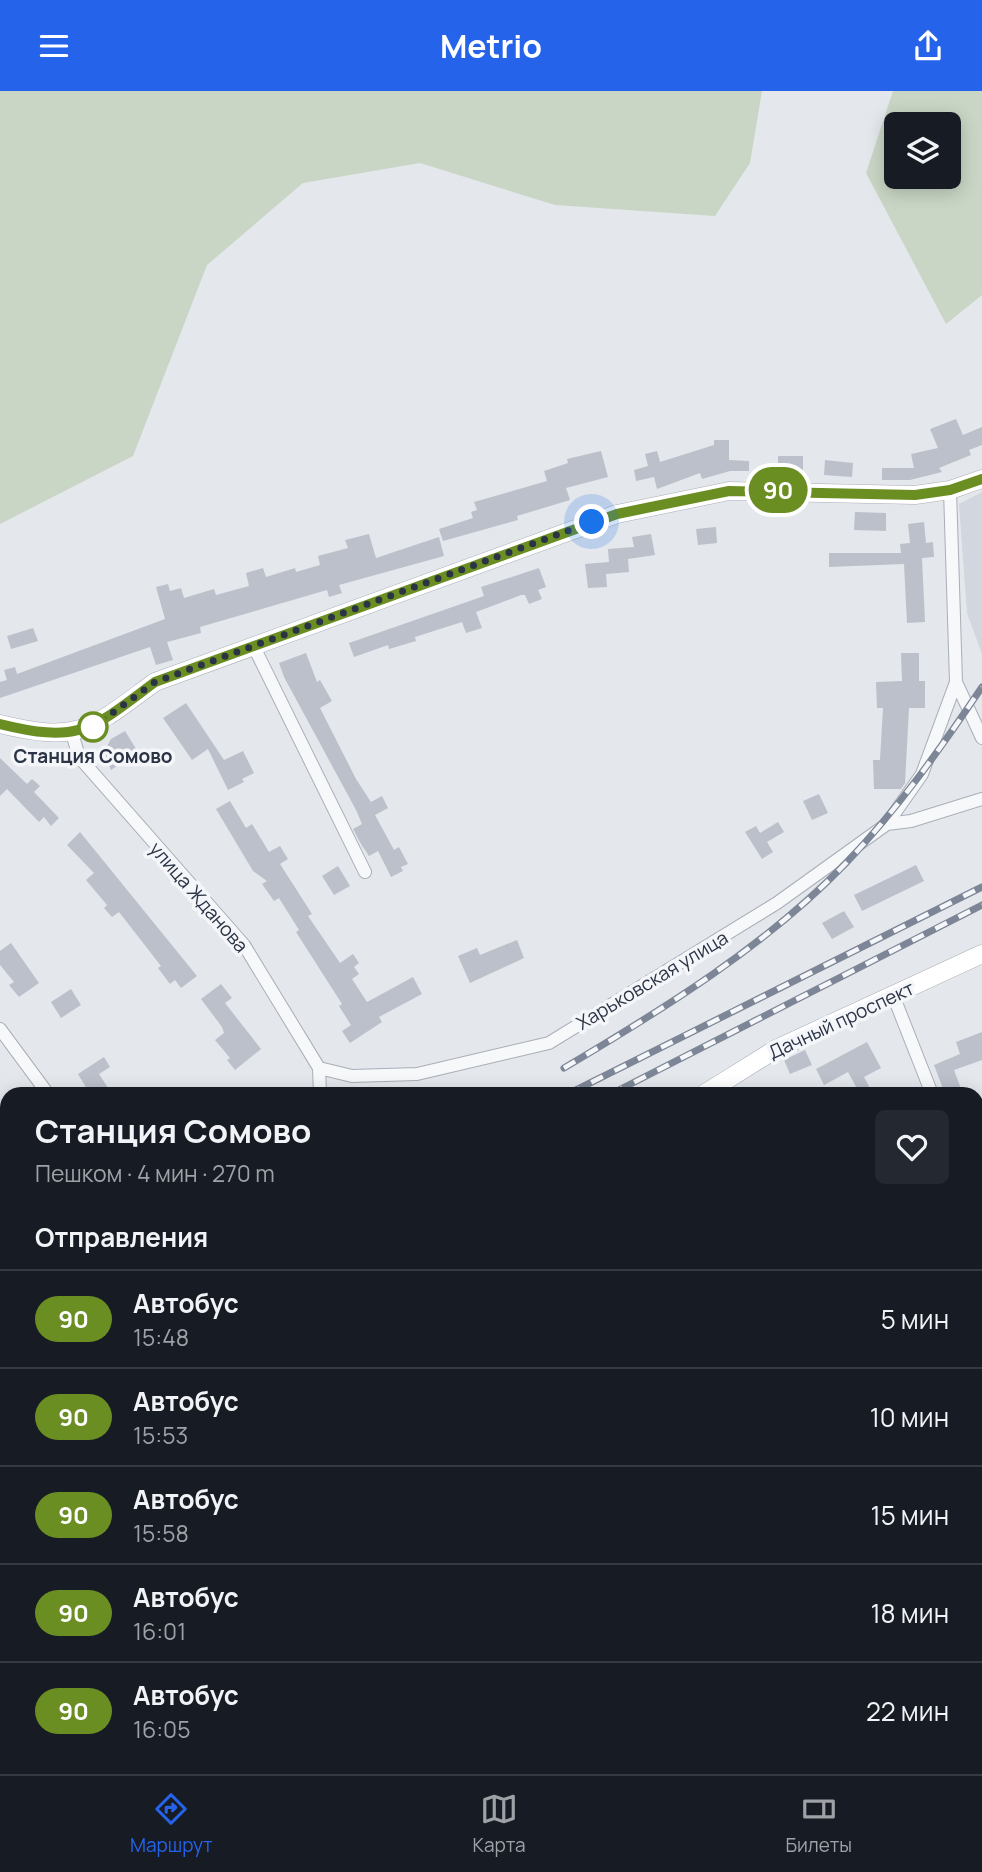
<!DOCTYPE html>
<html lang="ru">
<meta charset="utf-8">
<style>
:root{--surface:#171b24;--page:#242831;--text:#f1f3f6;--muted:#9ea1a6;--line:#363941;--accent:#2563eb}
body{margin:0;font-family:Manrope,sans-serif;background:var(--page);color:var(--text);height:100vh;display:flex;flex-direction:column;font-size:26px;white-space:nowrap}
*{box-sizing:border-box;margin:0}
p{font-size:23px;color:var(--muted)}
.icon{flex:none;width:38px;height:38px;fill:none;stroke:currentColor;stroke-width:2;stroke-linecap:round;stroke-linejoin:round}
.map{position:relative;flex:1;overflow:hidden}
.drawer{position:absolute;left:0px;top:996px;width:984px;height:688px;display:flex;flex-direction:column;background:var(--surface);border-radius:21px 21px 0 0;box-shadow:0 4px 18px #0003}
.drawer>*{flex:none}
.badge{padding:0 14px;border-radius:23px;font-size:24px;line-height:46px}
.fabs{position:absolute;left:884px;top:21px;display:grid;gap:14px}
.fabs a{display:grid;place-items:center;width:77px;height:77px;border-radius:10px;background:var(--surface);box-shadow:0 4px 18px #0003;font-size:35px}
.you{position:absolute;width:35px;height:35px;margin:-18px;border:5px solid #fff;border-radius:50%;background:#1a73e8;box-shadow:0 0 0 10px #1a73e833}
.map>.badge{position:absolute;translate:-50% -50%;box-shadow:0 0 0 4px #fff}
h2{padding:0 35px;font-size:26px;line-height:63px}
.round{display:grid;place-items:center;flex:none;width:74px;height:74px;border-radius:10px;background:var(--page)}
.headline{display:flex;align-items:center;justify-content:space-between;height:119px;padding:0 35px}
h1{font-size:33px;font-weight:700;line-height:52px}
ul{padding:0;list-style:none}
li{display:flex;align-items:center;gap:21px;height:98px;padding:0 35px;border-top:2px solid var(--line)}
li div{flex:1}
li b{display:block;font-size:26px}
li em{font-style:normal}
li .badge{min-width:77px;font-weight:700;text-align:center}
header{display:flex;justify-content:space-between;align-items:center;height:91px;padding:0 35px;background:var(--accent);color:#fff;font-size:32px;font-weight:700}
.menu{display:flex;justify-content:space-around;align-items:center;height:98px;border-top:2px solid var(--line);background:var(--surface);font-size:19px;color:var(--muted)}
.menu a{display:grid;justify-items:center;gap:4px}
.menu .active{color:var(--accent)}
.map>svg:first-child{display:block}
.built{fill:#d2d6de}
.green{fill:#c9d6c5;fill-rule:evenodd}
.building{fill:#bbc0ca}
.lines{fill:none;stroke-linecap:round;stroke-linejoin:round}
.street-casing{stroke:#a9aeb7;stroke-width:14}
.secondary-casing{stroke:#a9aeb7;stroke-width:19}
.street{stroke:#f7f8fa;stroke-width:12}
.secondary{stroke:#fff;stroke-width:18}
.rail-casing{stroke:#7d8696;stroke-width:7}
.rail{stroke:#f4f6f9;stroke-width:4.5;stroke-dasharray:13;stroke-linecap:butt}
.line-casing{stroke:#fff;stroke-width:16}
.line{stroke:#6b8e23;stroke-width:10}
.walk{stroke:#2b3445;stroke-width:7;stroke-dasharray:0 12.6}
.stop-dot{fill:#fff;stroke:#6b8e23;stroke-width:3.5}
.labels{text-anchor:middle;stroke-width:7;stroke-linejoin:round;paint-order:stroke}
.stop-label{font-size:19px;font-weight:bold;fill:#2b3445;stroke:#f4f6f9}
.street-label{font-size:19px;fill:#2b3445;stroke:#f4f6f9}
</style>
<header><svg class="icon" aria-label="menu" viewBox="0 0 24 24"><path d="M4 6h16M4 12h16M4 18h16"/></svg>Metrio<svg class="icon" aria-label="share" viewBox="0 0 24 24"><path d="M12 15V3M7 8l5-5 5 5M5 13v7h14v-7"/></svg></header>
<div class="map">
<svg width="982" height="1683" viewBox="0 0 982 1683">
<rect width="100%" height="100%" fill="#e4e7ec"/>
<path class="built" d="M 982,401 L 982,563 L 967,522 L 959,413 Z"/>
<path class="green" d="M 0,0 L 762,0 L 750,72 L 715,125 L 555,114 L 420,72 L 303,92 L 207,174 L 133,365 L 0,433 Z
M 893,0 L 982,0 L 982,204 L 946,233 L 866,82 ZM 896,33 L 948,33 L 948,86 L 896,86 Z"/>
<path class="building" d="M 956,328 L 963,344 L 982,336 L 982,354 L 969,359 L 971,364 L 939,377 L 942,381 L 910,389 L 882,389 L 882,377 L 914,377 L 911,363 L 938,357 L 930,338 Z
M 714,349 L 729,349 L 729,369 L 749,370 L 749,380 L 730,380 L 702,388 L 700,382 L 657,398 L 654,386 L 636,390 L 634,379 L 648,375 L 645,363 L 657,360 L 660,371 L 714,354 Z
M 601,360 L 608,386 L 566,397 L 570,409 L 517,425 L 518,429 L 443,450 L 439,438 L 473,427 L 471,421 L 477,419 L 474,411 L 547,390 L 544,380 L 568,372 L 567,368 Z
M 778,365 L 803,365 L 803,380 L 778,380 Z
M 825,369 L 853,372 L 852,386 L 824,384 Z
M 855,421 L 886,422 L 886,440 L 854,439 Z
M 924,431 L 926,452 L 933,451 L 934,466 L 922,467 L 925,531 L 907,532 L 904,473 L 829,476 L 829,462 L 901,462 L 900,453 L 910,452 L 908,433 Z
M 716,436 L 717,452 L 698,454 L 696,438 Z
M 369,443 L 376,467 L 439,446 L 444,465 L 339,494 L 342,502 L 329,506 L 327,499 L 200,536 L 201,542 L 167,551 L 173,569 L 156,574 L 150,556 L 0,607 L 0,591 L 7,589 L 4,579 L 15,576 L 17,583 L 165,528 L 156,496 L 168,493 L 170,500 L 181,497 L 184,507 L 214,498 L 216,504 L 249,495 L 246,482 L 263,477 L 266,486 L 295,477 L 296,481 L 320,474 L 318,465 L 348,457 L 345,449 Z
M 651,443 L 655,464 L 628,468 L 629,481 L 606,483 L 607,496 L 588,497 L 585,473 L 609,471 L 608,458 L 634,456 L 632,446 Z
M 539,477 L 546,496 L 538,499 L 542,508 L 529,513 L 525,504 L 521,504 L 476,521 L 482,537 L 466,542 L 462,531 L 415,546 L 416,550 L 389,558 L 388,554 L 354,566 L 349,552 L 484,505 L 481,496 Z
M 33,537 L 38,550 L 11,558 L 7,545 Z
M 306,562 L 317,591 L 320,589 L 332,610 L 320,617 L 356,688 L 371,711 L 382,705 L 388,717 L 375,724 L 394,759 L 399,756 L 408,773 L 401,776 L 403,780 L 391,786 L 378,760 L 369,765 L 361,753 L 353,738 L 362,733 L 356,719 L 284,586 L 279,572 Z
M 901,562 L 919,562 L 919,590 L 925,590 L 925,617 L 909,617 L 905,692 L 901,698 L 874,698 L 873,669 L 880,669 L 883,617 L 877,617 L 876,591 L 902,590 Z
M 186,612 L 224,669 L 243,660 L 254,682 L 242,688 L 244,691 L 228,699 L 208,658 L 192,669 L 163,627 Z
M 125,640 L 138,661 L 111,679 L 106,667 L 106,657 L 111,648 Z
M 0,667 L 27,693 L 32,688 L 40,695 L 34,701 L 59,727 L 51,735 L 44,726 L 39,731 L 7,698 L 0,705 Z
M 819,703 L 828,722 L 812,729 L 803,710 Z
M 230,710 L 246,737 L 252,733 L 269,761 L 280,755 L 288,768 L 280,773 L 312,823 L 308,825 L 340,872 L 353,863 L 359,872 L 354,876 L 359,883 L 352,888 L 367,911 L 413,886 L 422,903 L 379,926 L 382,931 L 350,952 L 342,940 L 351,934 L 339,915 L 342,913 L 296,841 L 299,839 L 279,807 L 274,810 L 262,793 L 267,790 L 253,780 L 216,718 Z
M 778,731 L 784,741 L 767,751 L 773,761 L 762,768 L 745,741 L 756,735 L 760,742 Z
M 80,741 L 197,885 L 181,897 L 175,889 L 170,893 L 158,877 L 161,875 L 119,821 L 112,826 L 104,817 L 107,814 L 86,789 L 94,782 L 67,754 Z
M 916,774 L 924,790 L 862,820 L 854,804 Z
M 338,775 L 350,795 L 334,804 L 322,785 Z
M 844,820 L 854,836 L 832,848 L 822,832 Z
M 517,849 L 524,867 L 470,892 L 458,865 L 477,857 L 480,864 Z
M 11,852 L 39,892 L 19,906 L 9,894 L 14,891 L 0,874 L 0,860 Z
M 221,893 L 232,907 L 225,912 L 261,958 L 235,979 L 227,969 L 230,967 L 215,949 L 224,942 L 222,936 L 201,908 Z
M 71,898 L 81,914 L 61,927 L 51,911 Z
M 982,941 L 982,969 L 954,979 L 963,1003 L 945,1003 L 934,974 L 960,963 L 956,951 Z
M 867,951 L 881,977 L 864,986 L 873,1003 L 860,1003 L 848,981 L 824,994 L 816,978 Z
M 805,959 L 812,974 L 790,983 L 784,969 Z
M 104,966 L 110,976 L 99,983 L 112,1003 L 90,1003 L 78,983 Z"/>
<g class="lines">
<g class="street-casing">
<path id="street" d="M 254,556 L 365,781
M 956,591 L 982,647
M 72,642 L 79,666 L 244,854 L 319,977 L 320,1003
M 887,733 L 922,683 L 956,591 L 950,399
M 893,904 L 932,1003
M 0,938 L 48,1003
M 319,977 L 352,985 L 417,983 L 549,952 L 777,812 L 887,733 L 911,730 L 982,708
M 976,1102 L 982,1113
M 0,1134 L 7,1129
M 0,1223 L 7,1220
M 976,1272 L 982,1269
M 0,1384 L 7,1375
M 976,1457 L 982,1466
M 976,1630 L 982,1627
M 0,1653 L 7,1665
M 13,1676 L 17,1683
M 309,1683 L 319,1676
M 921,1683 L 929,1676"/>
</g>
<g class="secondary-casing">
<path id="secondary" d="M 0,633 C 81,653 92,637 155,591 L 617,423 L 729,400 L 915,404 L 950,399 L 982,388
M 704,1003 L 776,958 L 982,863
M 519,1683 L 519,1676"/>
</g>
<use href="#street" class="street"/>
<use href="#secondary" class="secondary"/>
<g class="rail-casing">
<path id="rail" d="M 564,977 C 662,919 766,855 846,772 C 897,719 941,657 982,596
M 568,1003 L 982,796
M 611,1003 L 982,814
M 0,1284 L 7,1281
M 0,1304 L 7,1300"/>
</g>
<use href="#rail" class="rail"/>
</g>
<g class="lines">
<g class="line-casing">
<path id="line" d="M 0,633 C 81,653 92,638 155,591 L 617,423 L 729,400 L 915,404 L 950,399 L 982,388"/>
</g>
<use href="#line" class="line"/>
<path class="walk" d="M 93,636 L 155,591 L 592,431"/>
</g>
<circle class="stop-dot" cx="93" cy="636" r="14"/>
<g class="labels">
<g class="stop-label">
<text x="93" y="672">Станция Сомово</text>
</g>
<g class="street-label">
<text transform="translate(199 806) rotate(49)" y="7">улица Жданова</text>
<text transform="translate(652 889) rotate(-31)" y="7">Харьковская улица</text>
<text transform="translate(841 929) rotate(-25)" y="7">Дачный проспект</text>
</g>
</g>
</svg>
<div class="fabs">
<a><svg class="icon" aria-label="layers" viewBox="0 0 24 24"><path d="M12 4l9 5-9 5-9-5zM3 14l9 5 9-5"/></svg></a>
</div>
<div class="you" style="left:592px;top:431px"></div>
<b class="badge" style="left:778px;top:399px;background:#6b8e23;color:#fff">90</b>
<section class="drawer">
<div class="headline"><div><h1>Станция Сомово</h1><p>Пешком · 4 мин · 270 m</p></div><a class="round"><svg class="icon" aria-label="heart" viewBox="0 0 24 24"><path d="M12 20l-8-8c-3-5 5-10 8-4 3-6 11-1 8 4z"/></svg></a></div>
<h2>Отправления</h2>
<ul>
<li><span class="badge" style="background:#6b8e23;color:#fff">90</span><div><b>Автобус</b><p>15:48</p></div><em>5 мин</em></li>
<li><span class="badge" style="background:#6b8e23;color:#fff">90</span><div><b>Автобус</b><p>15:53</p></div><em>10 мин</em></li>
<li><span class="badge" style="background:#6b8e23;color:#fff">90</span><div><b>Автобус</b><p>15:58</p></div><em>15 мин</em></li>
<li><span class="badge" style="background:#6b8e23;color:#fff">90</span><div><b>Автобус</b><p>16:01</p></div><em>18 мин</em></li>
<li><span class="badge" style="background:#6b8e23;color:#fff">90</span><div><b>Автобус</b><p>16:05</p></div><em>22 мин</em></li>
</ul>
</section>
</div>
<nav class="menu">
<a class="active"><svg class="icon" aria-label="directions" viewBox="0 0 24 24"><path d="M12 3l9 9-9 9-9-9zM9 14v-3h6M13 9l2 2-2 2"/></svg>Маршрут</a>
<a><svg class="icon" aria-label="map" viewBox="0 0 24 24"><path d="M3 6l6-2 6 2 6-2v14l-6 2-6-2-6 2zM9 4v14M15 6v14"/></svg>Карта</a>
<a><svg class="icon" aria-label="tickets" viewBox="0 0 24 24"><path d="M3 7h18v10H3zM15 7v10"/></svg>Билеты</a>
</nav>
